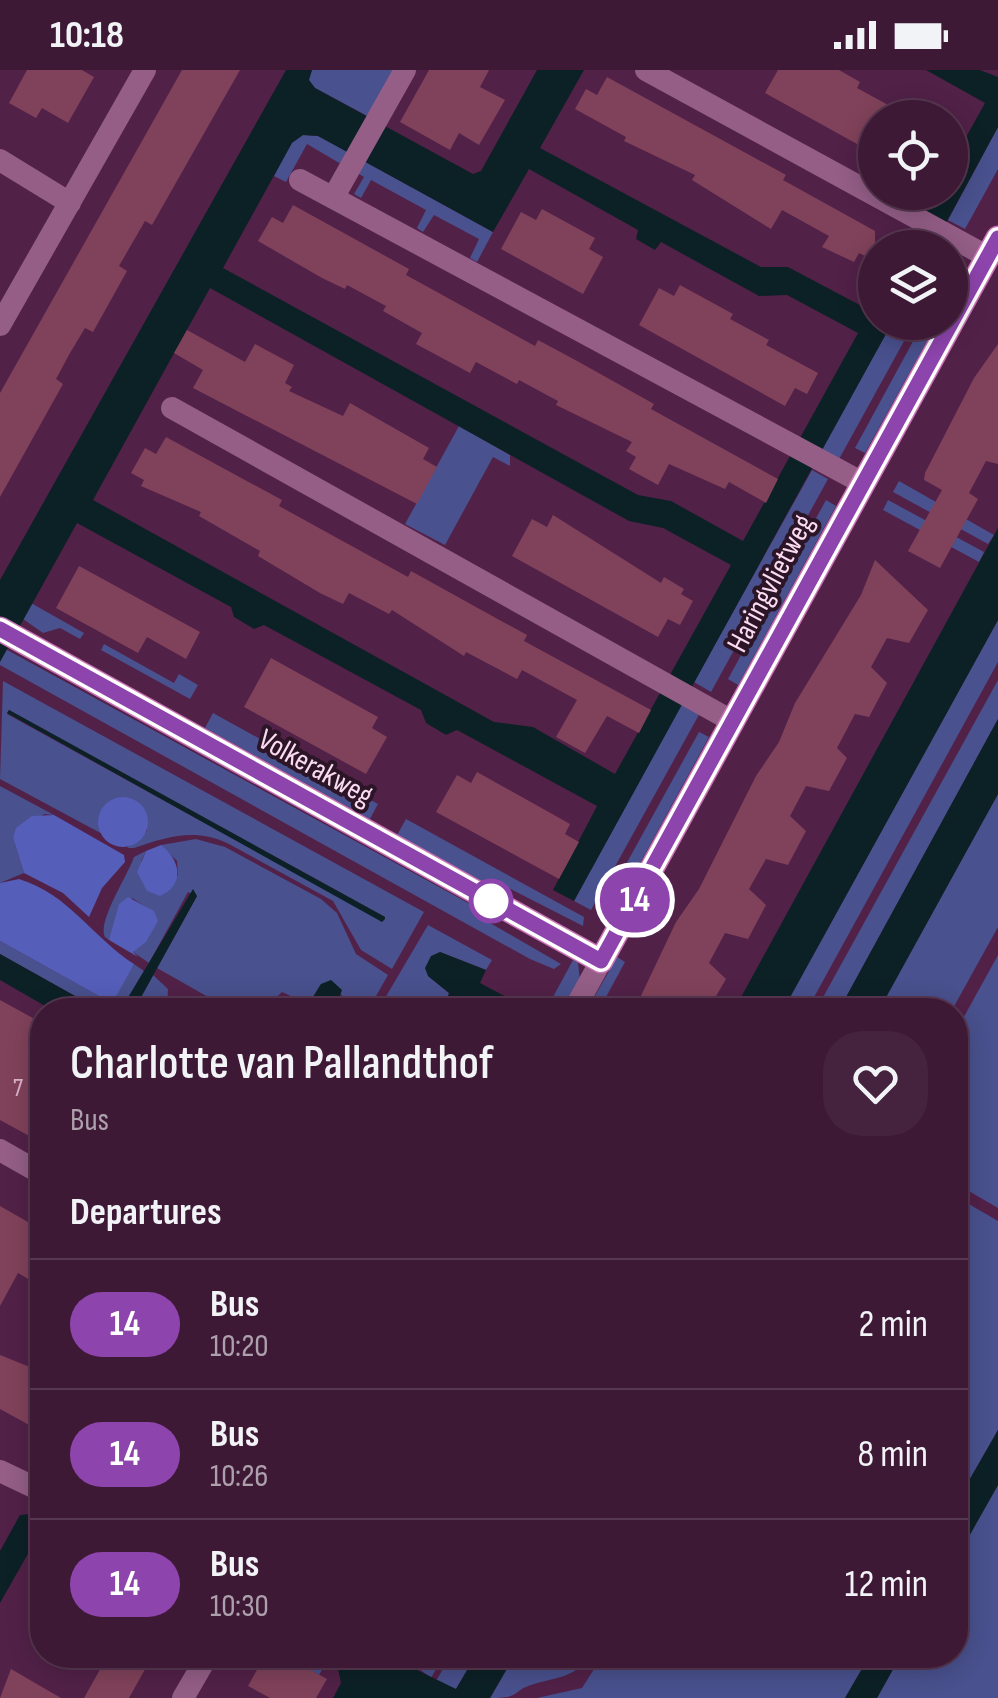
<!DOCTYPE html>
<style>
:root{--surface:#3e1936;--page:#45223e;--text:#f1f3f6;--muted:#ada0ad;--line:#573851}
body{margin:0;font-family:"Sofia Sans Condensed",sans-serif;background:var(--page);color:var(--text);height:100vh;display:flex;flex-direction:column;font-size:38px;white-space:nowrap}
*{box-sizing:border-box;margin:0}
p{font-size:32px;color:var(--muted)}
.icon{flex:none;width:55px;height:55px;fill:none;stroke:currentColor;stroke-width:2;stroke-linecap:round;stroke-linejoin:round}
.map{position:relative;flex:1;overflow:hidden}
.drawer{position:absolute;left:30px;top:928px;width:938px;height:670px;display:flex;flex-direction:column;background:var(--surface);border-radius:40px;box-shadow:0 5px 25px #0003,0 0 0 2px var(--line)}
.drawer>*{flex:none}
.badge{padding:0 20px;border-radius:32px;font-size:35px;line-height:65px}
.tools{position:absolute;left:858px;top:30px;display:grid;gap:20px}
.tools a{display:grid;place-items:center;width:110px;height:110px;border-radius:50%;background:var(--surface);box-shadow:0 5px 25px #0003,0 0 0 2px var(--line);font-size:50px}
.map>.badge{position:absolute;translate:-50% -50%;box-shadow:0 0 0 5px #fff}
h2{padding:0 40px;font-size:38px;line-height:90px}
.round{display:grid;place-items:center;flex:none;width:105px;height:105px;border-radius:40px;background:var(--page)}
.headline{display:flex;align-items:center;justify-content:space-between;height:170px;padding:0 40px}
h1{font-size:48px;font-weight:600;line-height:75px}
ul{padding:0;list-style:none}
li{display:flex;align-items:center;gap:30px;height:130px;padding:0 40px;border-top:2px solid var(--line)}
li div{flex:1}
li b{display:block;font-size:38px}
li em{font-style:normal}
li .badge{min-width:110px;font-weight:700;text-align:center}
.status{display:flex;justify-content:space-between;align-items:center;height:70px;padding:0 50px;background:var(--surface);direction:ltr}
.status svg{height:28px;fill:currentColor}
.map>svg:first-child{display:block}
.green{fill:#49518e;fill-rule:evenodd}
.forest{fill:#555eb9}
.water{fill:#0c2126;fill-rule:evenodd}
.building{fill:#80425a}
.lines{fill:none;stroke-linecap:round;stroke-linejoin:round}
.street{stroke:#945e87;stroke-width:22}
.secondary{stroke:#c871b4;stroke-width:25}
.line-casing{stroke:#fff;stroke-width:22}
.line{stroke:#8e44ad;stroke-width:15}
.stop-dot{fill:#fff;stroke:#8e44ad;stroke-width:5}
.labels{text-anchor:middle;stroke-width:8;stroke-linejoin:round;paint-order:stroke}
.number-label{font-size:25px;fill:#dcb5cc}
.street-label{font-size:30px;fill:#fbdbf2;stroke:#2b1526}
</style>
<div class="status"><b>10:18</b><svg viewBox="0 0 49 12"><path d="M0 12V9h3v3zM5 12V6h3v6zM10 12V3h3v9zM15 12V0h3v12zM26 1h20v11H26zM47 4h2v5h-2z"/></svg></div>
<div class="map">
<svg width="998" height="1628" viewBox="0 0 998 1628">
<rect width="100%" height="100%" fill="#522148"/>
<path class="green" d="M 312,0 L 395,0 L 371,48 L 315,18 L 308,10 Z
M 998,57 L 998,99 L 965,159 L 948,150 Z
M 303,65 L 318,66 L 352,84 L 346,97 L 307,74 L 286,112 L 274,106 L 292,72 Z
M 362,90 L 493,162 L 477,192 L 470,188 L 479,169 L 434,145 L 423,162 L 417,158 L 426,140 L 371,110 L 361,128 L 354,124 L 364,107 L 354,101 Z
M 892,253 L 914,253 L 838,391 L 821,381 Z
M 923,253 L 937,253 L 865,383 L 855,378 Z
M 459,356 L 510,385 L 510,396 L 493,387 L 445,475 L 405,454 Z
M 812,400 L 828,409 L 711,622 L 694,612 Z
M 899,411 L 994,465 L 988,474 L 893,422 Z
M 826,430 L 836,436 L 738,615 L 728,609 Z
M 888,430 L 984,482 L 979,492 L 883,440 Z
M 31,533 L 84,563 L 80,569 L 60,558 L 43,563 L 23,549 Z
M 998,550 L 998,592 L 807,940 L 783,940 Z
M 104,574 L 174,613 L 179,604 L 198,615 L 190,629 L 101,580 Z
M 0,576 L 481,840 L 478,846 L 561,894 L 554,899 L 530,889 L 0,595 Z
M 998,610 L 998,649 L 839,940 L 816,940 Z
M 3,611 L 424,842 L 392,899 L 361,880 L 333,831 L 227,773 C 194,758 167,767 134,778 L 127,778 L 147,761 L 138,733 L 121,728 L 100,762 L 106,766 L 0,709 ZM 9,640 L 385,847 L 382,851 L 7,644 Z
M 683,631 L 701,641 L 591,840 L 574,831 Z
M 213,643 L 378,734 L 370,749 L 205,658 Z
M 699,662 L 709,667 L 609,850 L 598,845 Z
M 0,716 L 54,745 L 44,744 L 13,768 L 24,803 L 0,813 Z
M 998,724 L 998,857 L 952,940 L 879,940 Z
M 406,749 L 584,847 L 583,856 L 497,812 L 493,817 L 397,765 Z
M 196,769 L 225,777 L 321,829 L 337,843 L 356,884 L 388,905 L 368,940 L 335,940 L 342,925 L 321,914 L 305,940 L 292,940 L 293,927 L 282,922 L 263,940 L 231,940 L 157,898 L 197,826 L 188,822 L 149,893 L 133,882 L 155,856 L 154,842 L 132,828 L 109,870 L 105,867 C 97,852 127,807 134,787 L 146,781 L 141,791 L 178,806 L 177,791 L 161,775 Z
M 428,855 L 492,890 L 486,900 L 440,882 L 428,906 L 449,923 L 444,940 L 378,940 Z
M 0,871 L 110,932 L 134,894 L 144,901 L 123,936 L 100,940 L 0,884 Z
M 998,885 L 998,1138 L 955,1113 L 955,963 Z
M 617,887 L 625,892 L 599,940 L 587,940 Z
M 573,890 L 578,893 L 580,911 L 565,934 L 558,933 L 553,927 Z
M 153,905 L 168,919 L 167,940 L 134,940 Z
M 955,1126 L 998,1151 L 998,1360 L 955,1435 Z
M 998,1415 L 998,1628 L 877,1628 L 901,1585 L 955,1585 L 955,1491 Z
M 285,1585 L 330,1585 L 319,1605 Z
M 418,1585 L 444,1585 L 431,1608 L 413,1594 Z
M 451,1585 L 476,1585 L 456,1619 L 436,1611 Z
M 515,1585 L 589,1585 C 576,1608 557,1607 534,1614 C 510,1621 523,1628 490,1628 Z
M 603,1585 L 870,1585 L 845,1628 L 537,1628 L 582,1618 Z"/>
<path class="forest" d="M98 752a25 25 0 1 1 50 0a25 25 0 1 1-50 0Z
M 54,745 L 124,785 L 125,792 L 102,818 L 89,847 L 63,823 L 24,803 L 13,768 L 16,758 L 32,746 Z
M 161,775 C 180,789 186,815 160,826 L 147,821 L 137,802 L 146,781 Z
M 19,809 C 69,824 93,868 134,894 L 114,930 L 108,931 L 0,871 L 0,813 Z
M 128,827 L 154,841 L 158,851 L 146,872 L 133,882 L 138,887 L 109,870 L 119,834 Z"/>
<path class="water" d="M 286,0 L 312,0 L 309,10 L 315,18 L 473,104 L 481,101 L 537,0 L 584,0 L 540,78 L 761,197 L 788,197 L 871,241 L 875,234 L 875,252 L 892,253 L 574,831 L 553,820 L 597,736 L 457,660 L 446,665 L 426,653 L 421,640 L 264,555 L 254,559 L 234,547 L 231,537 L 77,453 L 0,592 L 0,510 ZM 303,65 L 318,66 L 493,162 L 529,99 L 638,160 L 636,169 L 655,180 L 661,172 L 759,226 L 787,225 L 858,263 L 743,471 L 671,431 L 638,425 L 223,198 L 292,73 ZM 210,218 L 629,451 L 663,458 L 731,495 L 615,704 L 533,657 L 494,652 L 93,430 Z
M 926,0 L 980,0 L 998,7 L 998,57 L 933,177 L 905,178 L 935,123 L 950,122 L 950,96 L 985,33 Z
M 998,458 L 998,550 L 783,940 L 734,940 Z
M 9,640 L 385,847 L 385,849 L 382,852 L 7,643 Z
M 998,649 L 998,724 L 879,940 L 839,940 Z
M 193,819 L 197,826 L 134,940 L 109,940 L 123,936 Z
M 440,882 L 486,900 L 480,913 L 510,929 L 505,939 L 496,940 L 468,928 L 453,940 L 444,940 L 449,923 L 428,906 L 425,898 L 431,886 Z
M 0,884 L 100,940 L 52,940 L 0,910 Z
M 331,910 L 342,920 L 335,940 L 305,940 L 321,914 Z
M 998,1360 L 998,1415 L 955,1491 L 955,1435 Z
M 30,1444 L 42,1459 L 0,1533 L 0,1481 L 20,1445 Z
M 335,1585 L 418,1585 L 415,1599 L 456,1619 L 476,1585 L 515,1585 L 490,1628 L 333,1628 L 341,1613 Z
M 870,1585 L 901,1585 L 877,1628 L 845,1628 Z"/>
<path class="building" d="M 27,0 L 82,0 L 94,7 L 68,53 L 42,38 L 36,48 L 9,33 Z
M 182,0 L 240,0 L 152,155 L 145,151 L 130,177 L 119,196 L 127,201 L 93,262 L 85,258 L 70,283 L 56,309 L 63,314 L 0,427 L 0,323 Z
M 429,0 L 489,0 L 480,17 L 505,30 L 479,75 L 459,63 L 450,80 L 400,52 Z
M 778,0 L 839,0 L 860,12 L 857,18 L 912,48 L 875,48 L 875,84 L 765,23 Z
M 607,7 L 786,105 L 783,110 L 875,161 L 875,191 L 859,183 L 854,192 L 822,177 L 829,166 L 782,140 L 771,159 L 692,110 L 695,105 L 624,71 L 626,67 L 575,39 L 586,19 L 597,25 Z
M 293,135 L 409,199 L 406,205 L 535,276 L 538,270 L 579,292 L 654,334 L 651,339 L 778,409 L 766,433 L 729,412 L 725,419 L 669,394 L 658,415 L 629,399 L 636,387 L 626,381 L 632,372 L 556,335 L 558,331 L 519,310 L 517,314 L 476,292 L 470,303 L 416,274 L 422,263 L 383,241 L 386,236 L 347,215 L 345,219 L 322,208 L 258,171 L 272,147 L 283,153 Z
M 542,139 L 595,168 L 589,179 L 603,187 L 583,224 L 501,179 L 521,142 L 536,150 Z
M 680,215 L 733,244 L 730,249 L 769,270 L 766,275 L 818,303 L 807,324 L 795,318 L 785,336 L 639,255 L 659,218 L 674,226 Z
M 187,260 L 245,292 L 255,274 L 294,295 L 285,313 L 292,317 L 289,321 L 343,346 L 350,333 L 429,378 L 423,389 L 437,397 L 417,434 L 193,318 L 203,300 L 174,283 Z
M 998,274 L 998,394 L 986,391 L 969,423 L 978,429 L 940,498 L 908,481 L 942,420 L 924,410 L 925,403 L 974,308 Z
M 166,367 L 282,430 L 279,436 L 408,507 L 411,501 L 485,542 L 527,565 L 524,571 L 651,640 L 639,663 L 607,646 L 585,683 L 556,667 L 577,630 L 522,600 L 517,609 L 466,582 L 464,586 L 392,540 L 389,544 L 349,523 L 343,534 L 320,523 L 258,486 L 260,481 L 199,446 L 201,442 L 141,416 L 144,410 L 131,403 L 145,378 L 156,384 Z
M 553,445 L 661,513 L 664,507 L 684,519 L 681,524 L 693,531 L 680,555 L 668,549 L 658,567 L 512,486 L 532,449 L 547,457 Z
M 875,490 L 928,540 L 909,573 L 887,568 L 871,597 L 887,613 L 869,647 L 855,644 L 837,678 L 847,688 L 829,721 L 806,716 L 790,746 L 806,761 L 788,795 L 766,789 L 749,819 L 766,835 L 748,869 L 725,863 L 709,893 L 726,909 L 708,940 L 652,940 L 638,932 L 676,852 L 699,819 L 756,706 L 779,672 L 795,633 L 861,525 Z
M 79,496 L 200,562 L 186,589 L 147,567 L 138,583 L 56,538 Z
M 271,588 L 378,647 L 372,658 L 387,667 L 366,704 L 244,637 Z
M 477,702 L 570,754 L 565,764 L 579,772 L 559,809 L 436,742 L 457,705 L 471,713 Z
M 0,930 L 42,953 L 42,1073 L 0,1050 Z
M 0,1136 L 42,1160 L 42,1217 L 18,1203 L 0,1236 Z
M 0,1285 L 35,1299 L 30,1307 L 42,1314 L 42,1362 L 0,1339 Z
M 108,1585 L 153,1585 L 129,1628 L 84,1628 Z
M 287,1587 L 327,1609 L 316,1628 L 270,1628 L 248,1616 L 263,1589 L 280,1599 Z
M 11,1599 L 61,1628 L 0,1628 Z"/>
<g class="lines">
<path class="street" d="M 646,0 L 988,187
M 0,90 L 70,133
M 300,110 L 861,412
M 333,128 L 405,0
M 0,255 L 145,0
M 172,338 L 732,651
M 574,940 L 601,891
M 0,1080 L 42,1104
M 0,1401 L 42,1421
M 183,1628 L 208,1585"/>
<path class="secondary" d="M 0,559 L 601,891 L 998,168"/>
</g>
<g class="lines">
<g class="line-casing">
<path id="line" d="M 0,559 L 601,891 L 998,168"/>
</g>
<use href="#line" class="line"/>
</g>
<circle class="stop-dot" cx="491" cy="831" r="20"/>
<g class="labels">
<g class="number-label">
<text x="18" y="1026">7</text>
</g>
<g class="street-label">
<text transform="translate(770 513) rotate(-62)" y="10">Haringvlietweg</text>
<text transform="translate(316 697) rotate(29)" y="10">Volkerakweg</text>
</g>
</g>
</svg>
<div class="tools">
<a><svg class="icon" aria-label="locate" viewBox="0 0 24 24"><circle cx="12" cy="12" r="6"/><path d="M12 2v4M12 18v4M2 12h4M18 12h4"/></svg></a>
<a><svg class="icon" aria-label="layers" viewBox="0 0 24 24"><path d="M12 4l9 5-9 5-9-5zM3 14l9 5 9-5"/></svg></a>
</div>
<b class="badge" style="left:635px;top:830px;background:#8e44ad;color:#fff">14</b>
<section class="drawer">
<div class="headline"><div><h1>Charlotte van Pallandthof</h1><p>Bus</p></div><a class="round"><svg class="icon" aria-label="heart" viewBox="0 0 24 24"><path d="M12 20l-8-8c-3-5 5-10 8-4 3-6 11-1 8 4z"/></svg></a></div>
<h2>Departures</h2>
<ul>
<li><span class="badge" style="background:#8e44ad;color:#fff">14</span><div><b>Bus</b><p>10:20</p></div><em>2 min</em></li>
<li><span class="badge" style="background:#8e44ad;color:#fff">14</span><div><b>Bus</b><p>10:26</p></div><em>8 min</em></li>
<li><span class="badge" style="background:#8e44ad;color:#fff">14</span><div><b>Bus</b><p>10:30</p></div><em>12 min</em></li>
</ul>
</section>
</div>
